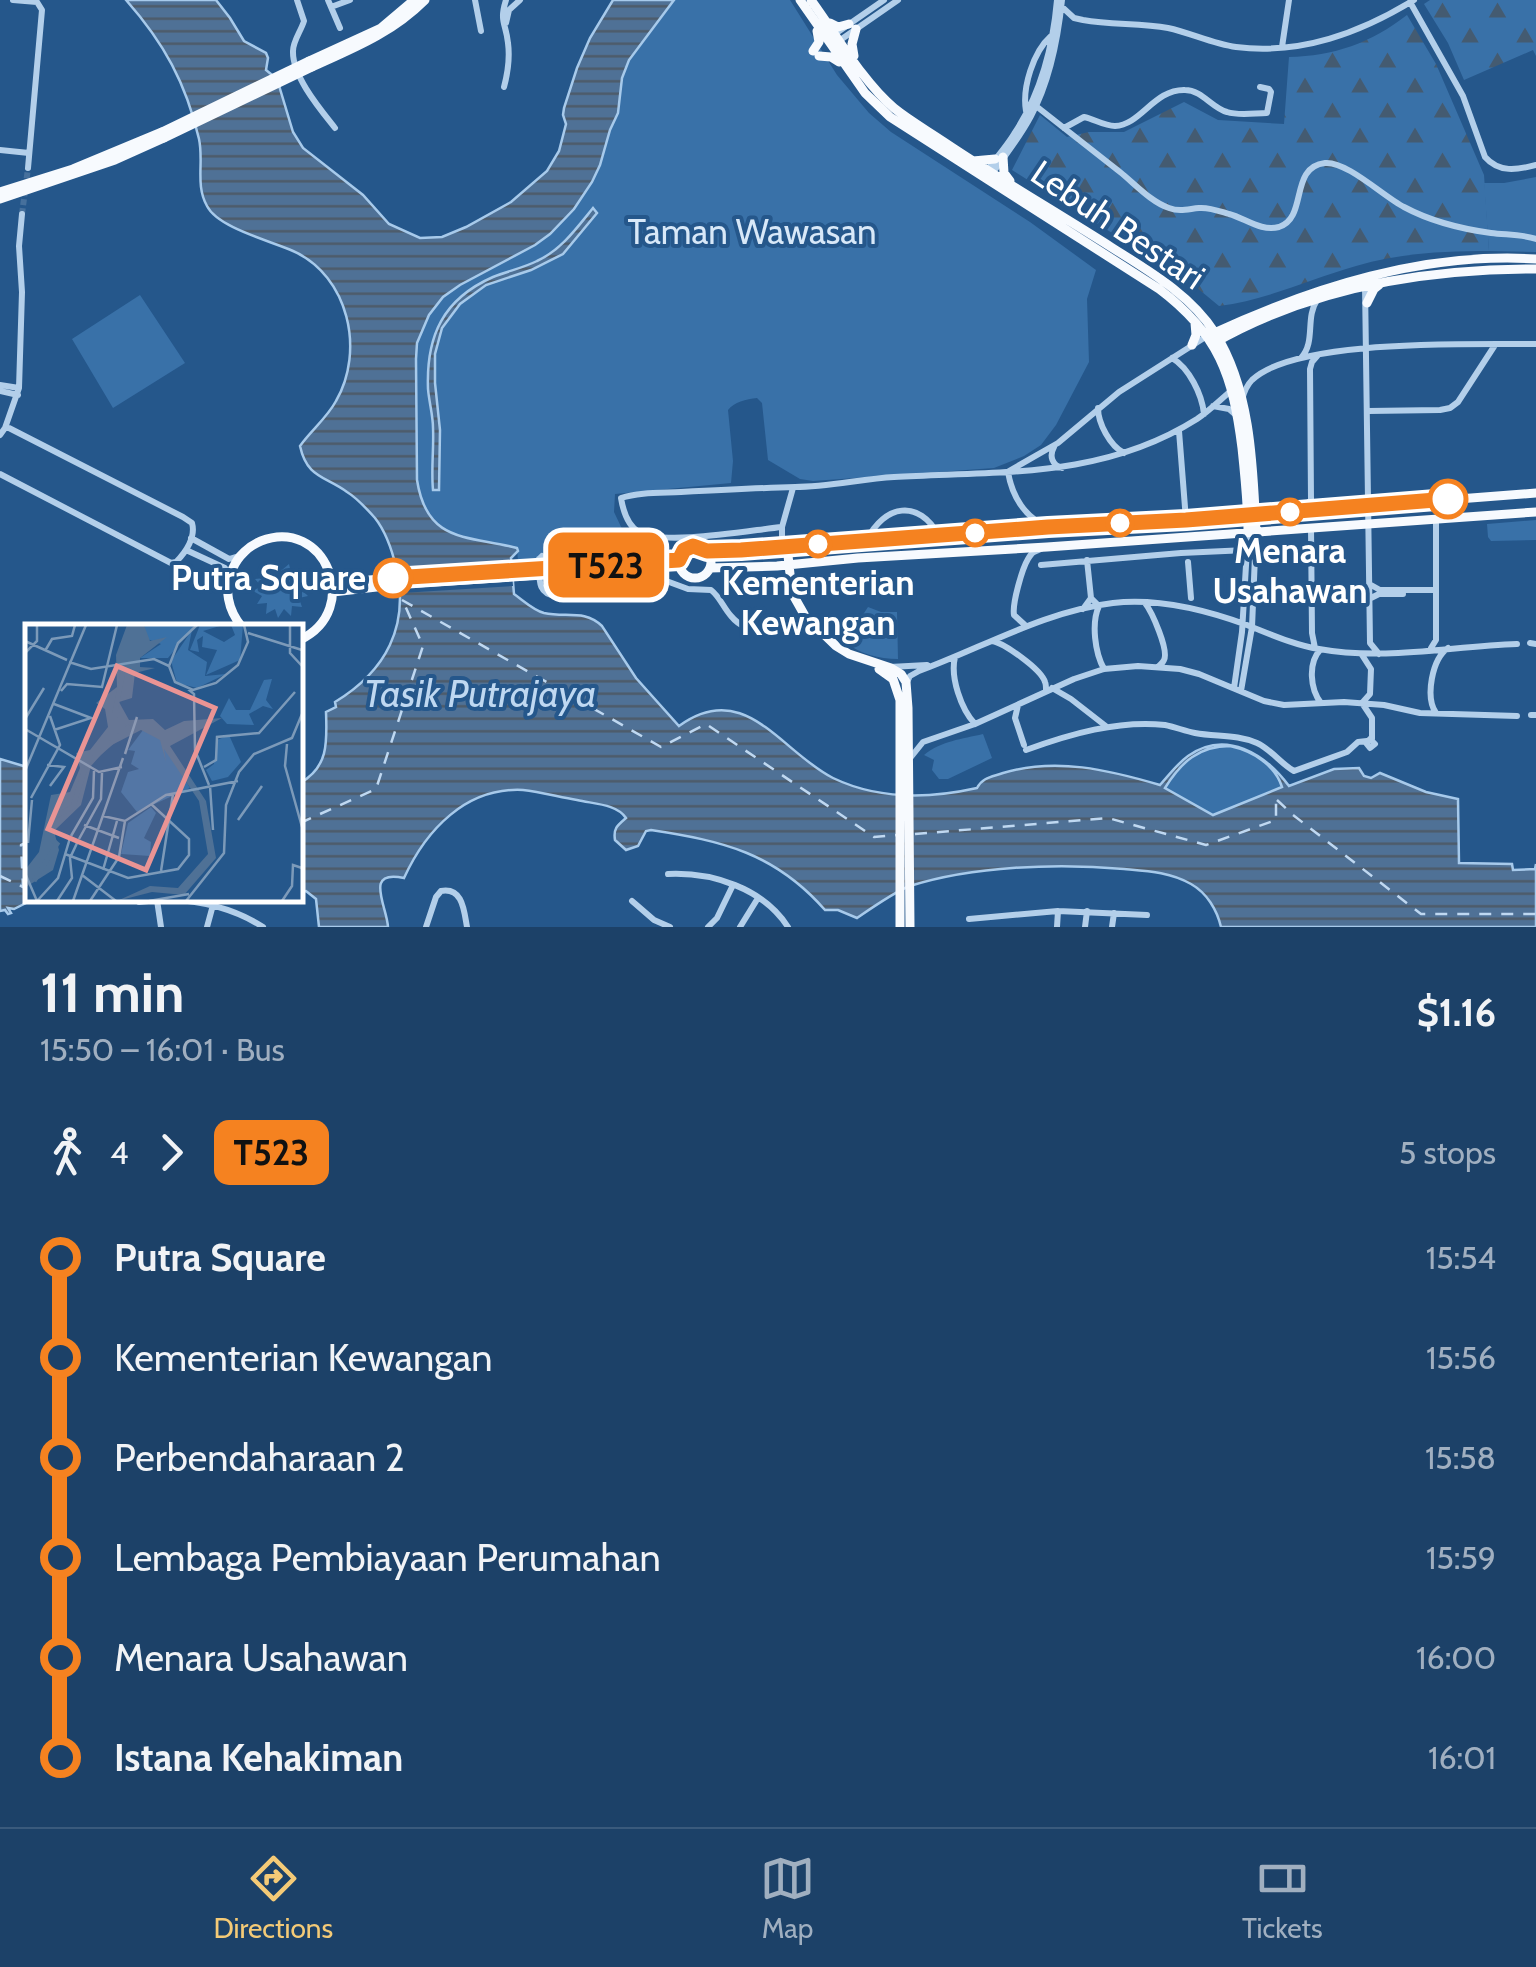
<!DOCTYPE html>
<meta charset="utf-8">
<style>
:root{--surface:#1c4168;--page:#294c71;--text:#f1f3f6;--muted:#a0afc0;--line:#3a5a7c;--accent:#f4ca77}
body{margin:0;font-family:Cabin,sans-serif;background:var(--page);color:var(--text);height:100vh;display:flex;flex-direction:column;font-size:38px;white-space:nowrap}
*{box-sizing:border-box;margin:0}
p{font-size:32px;color:var(--muted)}
.icon{flex:none;width:55px;height:55px;fill:none;stroke:currentColor;stroke-width:2;stroke-linecap:round;stroke-linejoin:round}
.map{position:relative;height:927px;overflow:hidden}
.panel{display:flex;flex-direction:column;background:var(--surface);flex:1}
.panel>*{flex:none}
.badge{padding:0 20px;border-radius:15px;font-size:35px;line-height:65px}
.map>.badge{position:absolute;translate:-50% -50%;box-shadow:0 0 0 5px #fff}
.legs{display:flex;align-items:center;gap:15px;height:110px;padding:0 40px;font-size:32px}
.legs p{margin-inline-start:auto}
.summary{display:flex;align-items:center;justify-content:space-between;height:170px;padding:0 40px}
h1{font-size:55px;font-weight:700;line-height:75px}
ul{padding:0 40px;list-style:none}
li{display:flex;align-items:center;gap:35px;height:100px;font-size:38px}
li i{display:grid;place-items:center;width:15px;height:100%;margin:0 12px;background:currentColor}
li i::after{content:'';width:25px;height:25px;margin:-12px;border:8px solid;border-radius:50%;background:var(--surface)}
li p{margin-inline-start:auto}
li:first-child i{background:linear-gradient(#0000 50%,currentColor 0)}
li:last-child i{background:linear-gradient(currentColor 50%,#0000 0)}
.tab-bar{display:flex;justify-content:space-around;align-items:center;height:140px;border-top:2px solid var(--line);background:var(--surface);font-size:28px;color:var(--muted)}
.tab-bar a{display:grid;justify-items:center;gap:5px}
.tab-bar .selected{color:var(--accent)}
.map>svg:first-child{display:block}
.green{fill:#3971a8}
.forest{fill:url(#forest-firs)}
.water{fill:url(#water-rules);stroke:#a7caeb;stroke-width:2.5;fill-rule:evenodd}
.pier{fill:#25578b}
.lines{fill:none;stroke-linecap:round;stroke-linejoin:round}
.ferry{stroke:#bfd8f1;stroke-width:2.5;stroke-dasharray:12 10;stroke-linecap:butt}
.minor-tunnel{stroke:#46709c;stroke-width:6;stroke-dasharray:6 3;stroke-linecap:butt}
.minor{stroke:#b3cfea;stroke-width:6}
.major{stroke:#f7fafe;stroke-width:9}
.major-bridge{stroke:#f7fafe;stroke-width:9}
.line-1-casing{stroke:#fff;stroke-width:22}
.line-1{stroke:#f58220;stroke-width:15}
.stop-1-dot{fill:#fff;stroke:#f58220;stroke-width:5}
.labels{text-anchor:middle;stroke-width:8;stroke-linejoin:round;paint-order:stroke}
.street-label{font-size:35px;fill:#fff;stroke:#25578b}
.park-label{font-size:35px;fill:#d8e8f8;stroke:#25578b}
.stop-label{font-size:35px;font-weight:bold;fill:#fff;stroke:#25578b}
.water-label{font-size:38px;font-style:italic;fill:#bfd8f1;stroke:#25578b}
.inset-river{fill:none;stroke:#4f7196;stroke-width:5}
.inset-road{fill:none;stroke:#7c9ab9;stroke-width:2.5}
.view{fill:#ea9494;fill-opacity:0.15;stroke:#ea9494;stroke-width:5}
.inset-edge{fill:none;stroke:#fff;stroke-width:5}
</style>
<div class="map">
<svg width="1536" height="927" viewBox="0 0 1536 927">
<defs>
<pattern id="forest-firs" width="22" height="20" patternUnits="userSpaceOnUse" patternTransform="scale(2.5)"><rect width="22" height="20" fill="#3971a8"/><path d="M5 1l3.5 6h-7zM16 11l3.5 6h-7z" fill="#445b71"/></pattern>
<pattern id="water-rules" width="6" height="5" patternUnits="userSpaceOnUse" patternTransform="scale(2.5)"><rect width="6" height="5" fill="#4f7196"/><path d="M0 2.5h6" fill="none" stroke="#4d5b6a"/></pattern>
</defs>
<rect width="100%" height="100%" fill="#25578b"/>
<path class="green" d="M 674,0 L 790,0 L 837,75 L 869,113 L 891,132 L 1030,222 L 1096,270 L 1087,299 L 1089,362 L 1056,425 L 1041,445 L 1024,456 L 994,468 L 813,481 L 800,479 L 768,460 L 762,403 L 757,398 C 746,399 734,402 728,410 L 733,461 L 731,483 L 615,494 L 614,512 L 633,552 L 518,561 L 517,548 C 468,535 427,544 417,480 L 416,359 L 417,343 L 429,315 L 443,297 L 460,285 L 495,264 L 520,253 L 600,165 L 610,130 L 618,113 L 622,78 L 629,60 Z
M 1536,177 L 1536,252 L 1489,251 L 1484,183 L 1504,183 Z
M 140,295 L 185,363 L 113,408 L 72,339 Z
M 1536,520 L 1536,540 L 1491,541 L 1488,537 L 1487,524 Z
M 276,562 L 282,570 L 289,564 L 291,573 L 301,571 L 298,580 L 307,582 L 301,589 L 308,596 L 299,598 L 302,607 L 292,606 L 291,616 L 284,609 L 278,618 L 275,609 L 266,614 L 267,603 L 257,604 L 262,596 L 253,591 L 261,586 L 255,579 L 265,578 L 264,568 L 273,572 Z
M 868,607 L 881,612 L 897,612 L 898,659 C 879,659 860,654 845,642 Z
M 983,734 L 992,758 L 948,779 L 939,779 L 932,770 L 934,760 L 924,755 C 941,741 962,739 983,734 Z
M 1222,746 C 1248,746 1273,763 1283,787 L 1214,815 L 1165,788 C 1179,765 1194,750 1222,746 Z"/>
<path class="forest" d="M 1430,0 L 1536,0 L 1536,56 L 1533,50 L 1464,80 L 1448,43 L 1424,4 Z
M 1407,15 L 1436,64 L 1484,175 L 1489,251 C 1443,251 1400,253 1356,266 C 1310,279 1267,300 1219,306 L 1190,282 L 1012,170 L 1040,115 L 1067,137 L 1089,132 L 1124,132 L 1184,102 L 1218,120 L 1284,124 L 1289,57 C 1334,56 1371,43 1407,15 Z"/>
<path class="water" d="M 126,0 L 216,0 L 230,18 L 244,41 L 266,53 L 268,58 L 266,70 L 277,79 L 293,132 L 303,148 L 363,195 L 389,224 L 420,238 L 442,237 L 466,227 L 511,202 L 547,171 L 559,151 L 566,124 L 563,115 L 564,108 L 577,68 L 590,38 L 613,0 L 674,0 L 629,60 L 622,78 L 618,113 L 610,130 L 600,165 L 592,182 L 574,209 L 550,234 L 535,245 L 460,285 L 443,297 L 429,315 L 417,343 L 416,359 L 417,480 C 427,544 468,535 517,548 L 518,551 L 511,558 L 514,594 C 524,601 533,610 544,613 C 566,618 584,609 602,626 L 636,678 L 679,726 C 745,678 781,752 833,778 C 879,800 928,799 977,788 C 983,777 992,777 1003,773 C 1056,757 1109,770 1160,785 C 1169,775 1177,764 1188,756 C 1226,729 1265,754 1289,786 L 1334,769 L 1359,768 L 1364,776 L 1371,778 L 1380,773 L 1426,792 L 1458,799 L 1459,863 L 1512,864 L 1513,870 L 1535,869 L 1536,864 L 1536,927 L 1221,927 C 1217,910 1207,893 1191,884 C 1170,872 1147,871 1124,869 C 1057,863 973,866 910,886 C 896,891 870,909 857,918 L 838,910 L 825,910 C 775,853 723,841 651,830 L 646,831 L 638,846 L 626,850 L 615,840 C 613,828 618,825 626,818 C 617,804 594,804 577,800 C 559,797 541,792 523,790 C 466,787 426,830 404,878 C 363,869 387,906 388,927 L 319,927 L 316,899 L 306,891 L 300,892 L 300,783 C 329,767 327,741 326,712 L 336,707 L 335,702 C 386,671 410,626 396,567 C 392,550 386,532 375,518 C 367,509 357,498 347,492 C 325,476 307,478 300,446 L 303,442 C 314,428 328,416 336,401 C 365,351 349,276 293,251 C 271,241 218,228 207,206 C 195,185 204,162 199,139 C 186,83 164,43 126,0 ZM 1230,746 C 1253,751 1275,765 1282,787 L 1213,815 L 1165,788 C 1181,762 1199,746 1230,746 Z
M 593,208 L 597,213 L 563,254 L 531,270 L 486,285 L 460,304 L 442,328 L 435,354 L 435,383 L 440,430 L 439,490 L 433,490 C 431,469 434,448 433,428 C 433,415 429,402 428,389 C 426,336 443,299 493,277 C 508,271 523,268 537,261 C 561,250 576,229 593,208 Z
M 0,759 L 27,767 L 28,899 L 32,900 L 14,909 L 8,908 L 11,913 L 8,914 L 5,910 L 0,911 Z"/>
<path class="pier" d="M 511,561 L 513,586 L 401,593 L 397,570 Z"/>
<g class="lines">
<path class="ferry" d="M 402,600 L 661,747 L 706,724 L 874,837 L 897,835
M 1277,800 L 1293,815 L 1421,914 L 1536,914
M 300,823 L 376,789 L 423,646 L 403,601
M 915,834 L 1108,818 L 1206,845 L 1276,820 L 1276,799
M 0,876 L 23,887 L 21,845 L 28,842"/>
<path class="minor-tunnel" d="M 22,214 L 28,168"/>
<path class="minor" d="M 13,0 L 37,2 L 42,10 L 28,168
M 297,0 L 304,21 C 301,31 293,41 293,51 C 292,76 320,109 335,128
M 328,0 L 340,28
M 475,0 L 481,31
M 1410,2 L 1463,96 L 1485,157 C 1499,173 1517,170 1536,165
M 1061,6 L 1074,18 L 1083,20 C 1111,25 1140,23 1168,28 C 1191,33 1213,44 1236,47 C 1301,55 1360,33 1414,0
M 331,7 L 350,0
M 506,23 L 509,10 L 520,0
M 832,36 L 884,0
M 836,43 L 898,0
M 1282,47 L 1289,0
M 504,87 C 508,72 510,58 508,43 C 506,23 499,22 506,0
M 1036,106 C 1064,128 1092,150 1120,172 C 1135,184 1151,202 1169,208 C 1180,212 1188,209 1199,208 C 1209,207 1219,211 1229,214 C 1245,218 1261,232 1279,227 C 1308,218 1289,167 1325,163 C 1347,161 1384,197 1404,207 C 1430,221 1462,229 1491,233 C 1506,235 1522,234 1536,239
M 1026,111 C 1022,88 1033,52 1051,36
M 1064,128 L 1084,117 C 1094,119 1104,126 1115,126 C 1141,125 1154,89 1185,90 C 1202,90 1212,108 1227,112 C 1239,116 1255,113 1267,113 L 1271,92 L 1269,89 L 1260,87
M 0,150 L 29,153
M 986,172 C 995,159 1006,147 1014,134 C 1040,95 1053,46 1057,0
M 991,175 C 1005,156 1020,137 1031,116 C 1050,81 1058,39 1062,0
M 1365,285 L 1370,643 L 1379,654
M 1172,358 C 1189,368 1202,394 1204,414
M 1301,358 C 1316,342 1305,318 1317,300
M 0,385 L 19,388
M 0,391 L 18,395
M 1242,400 C 1244,392 1246,386 1252,380 C 1296,338 1473,345 1536,344
M 1213,406 L 1229,409 L 1237,416
M 1098,408 C 1098,423 1110,446 1124,453
M 1368,411 L 1440,410 L 1450,408 L 1458,402 L 1495,345
M 1179,431 L 1186,520
M 0,435 L 5,428 L 19,388 L 22,292 L 19,246 L 22,214
M 1054,447 C 1049,456 1052,465 1062,468
M 1009,471 L 1058,443 L 1119,392 L 1207,336
M 1008,472 C 1012,496 1025,518 1048,527
M 0,474 L 171,563 L 176,562 C 186,552 196,537 192,523 L 183,517 L 9,428 L 5,428
M 1300,510 L 1311,500 L 1310,369 L 1312,362 L 1318,355
M 782,527 C 751,530 664,546 639,532 C 628,526 623,510 621,498 C 639,492 661,493 681,492 C 719,490 757,488 795,487 C 828,487 861,479 894,477 C 1000,471 1102,479 1197,419 C 1209,411 1220,400 1232,390
M 1311,528 L 1312,633 L 1315,648
M 191,538 L 229,559 L 239,556
M 867,540 C 884,505 919,498 939,536
M 782,547 L 782,527 L 793,488
M 186,550 L 225,568 L 228,578
M 539,559 C 540,576 535,594 557,596 L 661,579 L 688,589 L 711,590 C 720,597 723,607 731,616 C 751,640 782,628 805,616
M 539,559 L 542,556 L 547,560 L 552,595
M 1087,560 L 1091,598
M 1188,562 L 1191,598
M 1041,565 L 1181,553 L 1247,550
M 1371,585 L 1380,590 L 1434,590
M 1371,598 L 1379,594 L 1403,594
M 1145,603 C 1152,612 1169,650 1164,660 C 1163,663 1160,664 1158,667
M 1083,609 L 1091,598 L 1099,606 C 1091,623 1095,653 1104,669
M 1026,626 L 1014,615 C 1012,604 1022,569 1028,559 C 1033,551 1033,552 1041,549
M 992,641 C 1004,643 1041,669 1045,682 C 1046,684 1046,687 1046,690
M 1530,643 L 1536,644
M 1431,648 L 1436,640 L 1436,519
M 1320,650 C 1308,663 1310,689 1321,703
M 1362,655 L 1371,669 L 1370,694 L 1362,703 L 1372,718 L 1372,739
M 955,657 C 950,677 961,709 975,724
M 890,667 L 927,665
M 906,684 L 910,676 L 919,671 C 982,648 1045,611 1113,603 C 1156,598 1206,610 1247,625 C 1270,634 1294,645 1319,649 C 1385,661 1451,646 1517,644
M 1052,688 L 1071,699 L 1107,727
M 1234,688 L 1242,632 L 1248,532
M 1241,691 L 1252,627 L 1256,532
M 1018,705 L 1015,718 L 1024,745
M 1436,713 C 1425,697 1432,659 1448,648
M 1531,715 L 1536,715
M 1370,739 L 1375,744 L 1370,748 L 1366,743 Z
M 1026,750 C 1070,734 1118,720 1165,725 C 1175,727 1185,731 1195,733 C 1216,737 1237,734 1257,743 C 1272,750 1281,764 1294,771 L 1347,752 L 1358,742 L 1367,741
M 911,757 L 923,742 L 975,724 L 1074,679 L 1104,669 L 1138,666 L 1180,669 L 1199,674 L 1264,701 L 1284,705 L 1344,702 L 1384,705 L 1420,713 L 1517,716
M 668,874 C 712,872 763,888 788,927
M 168,899 C 202,901 234,908 263,927
M 157,900 L 161,927
M 632,901 L 654,920 L 670,927
M 139,902 L 167,899
M 969,919 L 1058,911 L 1147,915
M 207,927 L 213,905
M 426,927 L 436,897 L 441,891 C 463,887 464,911 467,927
M 708,927 L 717,918 L 733,885
M 740,927 L 758,898
M 1057,927 L 1058,911
M 1085,927 L 1087,911
M 1112,927 L 1114,913"/>
<path class="major" d="M 800,0 L 865,93 L 890,117 L 1159,289 C 1219,334 1233,376 1242,448 C 1245,476 1248,504 1248,532
M 811,0 C 836,34 862,81 894,108 C 910,121 928,131 944,142 C 999,179 1056,212 1111,247 C 1149,271 1191,295 1215,333 C 1251,390 1253,466 1256,532
M 830,23 L 838,27 L 849,24
M 813,51 L 819,42 L 817,31
M 819,56 L 831,57 L 839,62
M 854,56 L 852,44 L 856,29
M 309,61 L 381,28 L 414,0
M 312,67 C 354,48 392,33 425,0
M 1003,157 L 1004,173 L 1010,181
M 973,161 L 995,159
M 0,192 L 73,169 L 162,132
M 0,199 L 115,160 L 164,138
M 1367,303 L 1374,289 L 1379,285
M 1214,333 C 1314,287 1424,252 1536,259
M 1214,343 C 1312,287 1425,269 1536,269
M 1192,345 L 1196,335 L 1195,323
M679 562a16 16 0 1 1 32 0a16 16 0 1 1-32 0Z
M 787,546 L 792,593 L 805,616 L 836,646 L 849,654 L 891,668 L 901,674 L 906,682 L 908,708 L 910,927
M 707,551 L 1186,520 L 1536,493
M 609,565 L 679,560
M 710,568 L 777,566 L 858,558 L 1047,547 L 1536,512
M 333,583 L 393,578
M 333,592 L 394,585
M 242,627 C 228,610 223,589 233,568 C 238,556 249,546 261,541 C 324,516 364,609 300,640
M 879,669 L 893,679 L 900,700 L 900,927"/>
<path class="major-bridge" d="M 162,132 L 309,61
M 164,138 L 312,67
M 393,578 L 420,576
M 394,585 L 610,570"/>
</g>
<g class="lines">
<g class="line-1-casing">
<path id="line-1" d="M 393,578 L 679,560 L 684,550 L 693,546 L 707,551 L 741,550 L 1048,527 L 1186,520 L 1448,499"/>
</g>
<use href="#line-1" class="line-1"/>
</g>
<g class="stop-1-dot">
<circle cx="1448" cy="499" r="18"/>
<circle cx="1290" cy="512" r="12"/>
<circle cx="1120" cy="523" r="12"/>
<circle cx="975" cy="533" r="12"/>
<circle cx="818" cy="544" r="12"/>
<circle cx="393" cy="578" r="18"/>
</g>
<g class="labels">
<g class="street-label">
<text transform="translate(1118 225) rotate(34)" y="12">Lebuh Bestari</text>
</g>
<g class="park-label">
<text x="752" y="244">Taman Wawasan</text>
</g>
<g class="stop-label">
<text x="1290" y="563">Menara<tspan x="1290" dy="40">Usahawan</tspan></text>
<text x="366" y="590" text-anchor="end">Putra Square</text>
<text x="818" y="595">Kementerian<tspan x="818" dy="40">Kewangan</tspan></text>
</g>
<g class="water-label">
<text x="480" y="707">Tasik Putrajaya</text>
</g>
</g>
<g transform="translate(25 624)">
<rect width="278" height="278" fill="#25578b"/>
<path d="M 119,1 L 170,1 L 143,34 L 115,34 L 136,20 L 122,15 ZM 167,6 L 163,26 L 182,38 L 180,52 L 201,50 L 172,64 L 152,59 L 146,37 ZM 118,106 L 135,113 L 165,164 L 112,188 L 96,168 L 103,148 L 114,145 L 106,140 L 110,127 L 103,126 ZM 204,111 L 216,138 L 203,153 L 187,157 L 181,146 L 189,140 L 192,116 Z" fill="#3971a8"/>
<path d="M 175,1 L 198,1 L 178,7 L 199,18 L 210,11 L 206,1 L 218,1 L 215,36 L 181,51 L 192,26 L 177,23 L 178,12 L 172,16 L 174,28 L 165,26 ZM 126,183 L 131,189 L 119,214 L 126,218 L 125,232 L 96,230 L 103,199 Z" fill="#3971a8"/>
<path d="M 247,55 L 241,76 L 248,85 L 238,82 L 224,90 L 229,101 L 202,100 L 195,92 L 204,74 L 211,86 L 225,86 L 239,56 Z" fill="#3971a8"/>
<path d="M 102,1 L 119,1 L 125,17 L 142,13 L 115,34 L 115,43 L 130,44 L 110,49 L 107,74 L 94,78 L 104,96 L 128,95 L 140,106 L 159,97 L 197,94 L 145,122 L 181,177 L 191,234 L 159,271 L 127,268 L 92,277 L 125,262 L 153,264 L 183,230 L 174,177 L 139,125 L 141,138 L 135,116 L 116,106 L 83,123 L 66,142 L 56,181 L 29,207 L 34,226 L 28,246 L 1,263 L 0,277 L 0,246 L 14,228 L 26,171 L 45,168 L 55,144 L 51,129 L 65,126 L 83,103 L 80,85 L 71,79 L 92,63 L 91,31 Z" fill="#4f7196"/>
<path class="inset-river" d="M 99,43 L 90,88 L 104,100M 64,138 L 105,102M 9,257 L 32,220 L 22,211 L 29,193 L 48,183 L 60,144"/>
<path class="inset-road" d="M 172,1 L 153,19 L 144,42 L 150,58 L 168,66 L 191,59 L 213,41 L 223,18 L 219,1M 265,1 L 265,29 L 277,42M 223,9 L 277,26M 0,17 L 42,36M 20,27 L 27,15 L 47,12 L 50,1M 0,29 L 12,17 L 12,2M 44,38 L 66,45 L 129,35 L 144,42M 163,65 L 169,70 L 170,126 L 184,161M 36,67 L 42,60 L 77,63 L 92,1M 29,80 L 66,94 L 29,106M 0,95 L 19,64M 0,105 L 74,148 L 97,143M 262,120 L 260,142 L 277,203M 100,130 L 112,93M 22,141 L 39,143 L 25,162M 179,143 L 191,136 L 192,113 L 234,109 L 270,68M 0,147 L 61,1M 185,162 L 188,206M 6,174 L 35,121 L 25,92M 78,192 L 100,197 L 141,171 L 213,157M 213,196 L 237,162M 59,201 L 94,214M 46,212 L 68,174 L 69,147M 54,215 L 76,175 L 77,149M 3,219 L 7,176M 40,230 L 103,254 L 153,245 L 164,231 L 164,215 L 126,180M 78,246 L 92,197M 136,247 L 148,170M 0,249 L 12,277M 57,251 L 91,277M 12,277 L 33,254 L 45,214M 32,277 L 47,254 L 45,234 L 53,217M 48,277 L 98,134M 65,277 L 94,233 L 100,197M 124,277 L 164,270M 161,277 L 199,229 L 201,181 L 214,148 L 229,130 L 267,114 L 277,90M 257,277 L 267,262 L 268,241 L 277,244"/>
<path class="view" d="M 92,42 L 190,84 L 121,246 L 23,205 Z"/>
<rect width="278" height="278" class="inset-edge"/>
</g>
</svg>
<b class="badge" style="left:606px;top:565px;background:#f58220;color:#111">T523</b>
</div>
<section class="panel">
<div class="summary"><div><h1>11 min</h1><p>15:50 – 16:01 · Bus</p></div><b>$1.16</b></div>
<div class="legs"><svg class="icon" aria-label="walk" viewBox="0 0 24 24"><circle cx="13" cy="4" r="2"/><path d="M13 8l-2 6 4 7M11 14l-3 7M7 12l3-4h3l4 4"/></svg>4<svg class="icon" aria-label="forward" viewBox="0 0 24 24"><path d="M9 5l7 7-7 7"/></svg><b class="badge" style="background:#f58220;color:#111">T523</b><p>5 stops</p></div>
<ul>
<li><i style="color:#f58220"></i><b>Putra Square</b><p>15:54</p></li>
<li><i style="color:#f58220"></i><span>Kementerian Kewangan</span><p>15:56</p></li>
<li><i style="color:#f58220"></i><span>Perbendaharaan 2</span><p>15:58</p></li>
<li><i style="color:#f58220"></i><span>Lembaga Pembiayaan Perumahan</span><p>15:59</p></li>
<li><i style="color:#f58220"></i><span>Menara Usahawan</span><p>16:00</p></li>
<li><i style="color:#f58220"></i><b>Istana Kehakiman</b><p>16:01</p></li>
</ul>
</section>
<nav class="tab-bar">
<a class="selected"><svg class="icon" aria-label="directions" viewBox="0 0 24 24"><path d="M12 3l9 9-9 9-9-9zM9 14v-3h6M13 9l2 2-2 2"/></svg>Directions</a>
<a><svg class="icon" aria-label="map" viewBox="0 0 24 24"><path d="M3 6l6-2 6 2 6-2v14l-6 2-6-2-6 2zM9 4v14M15 6v14"/></svg>Map</a>
<a><svg class="icon" aria-label="tickets" viewBox="0 0 24 24"><path d="M3 7h18v10H3zM15 7v10"/></svg>Tickets</a>
</nav>
